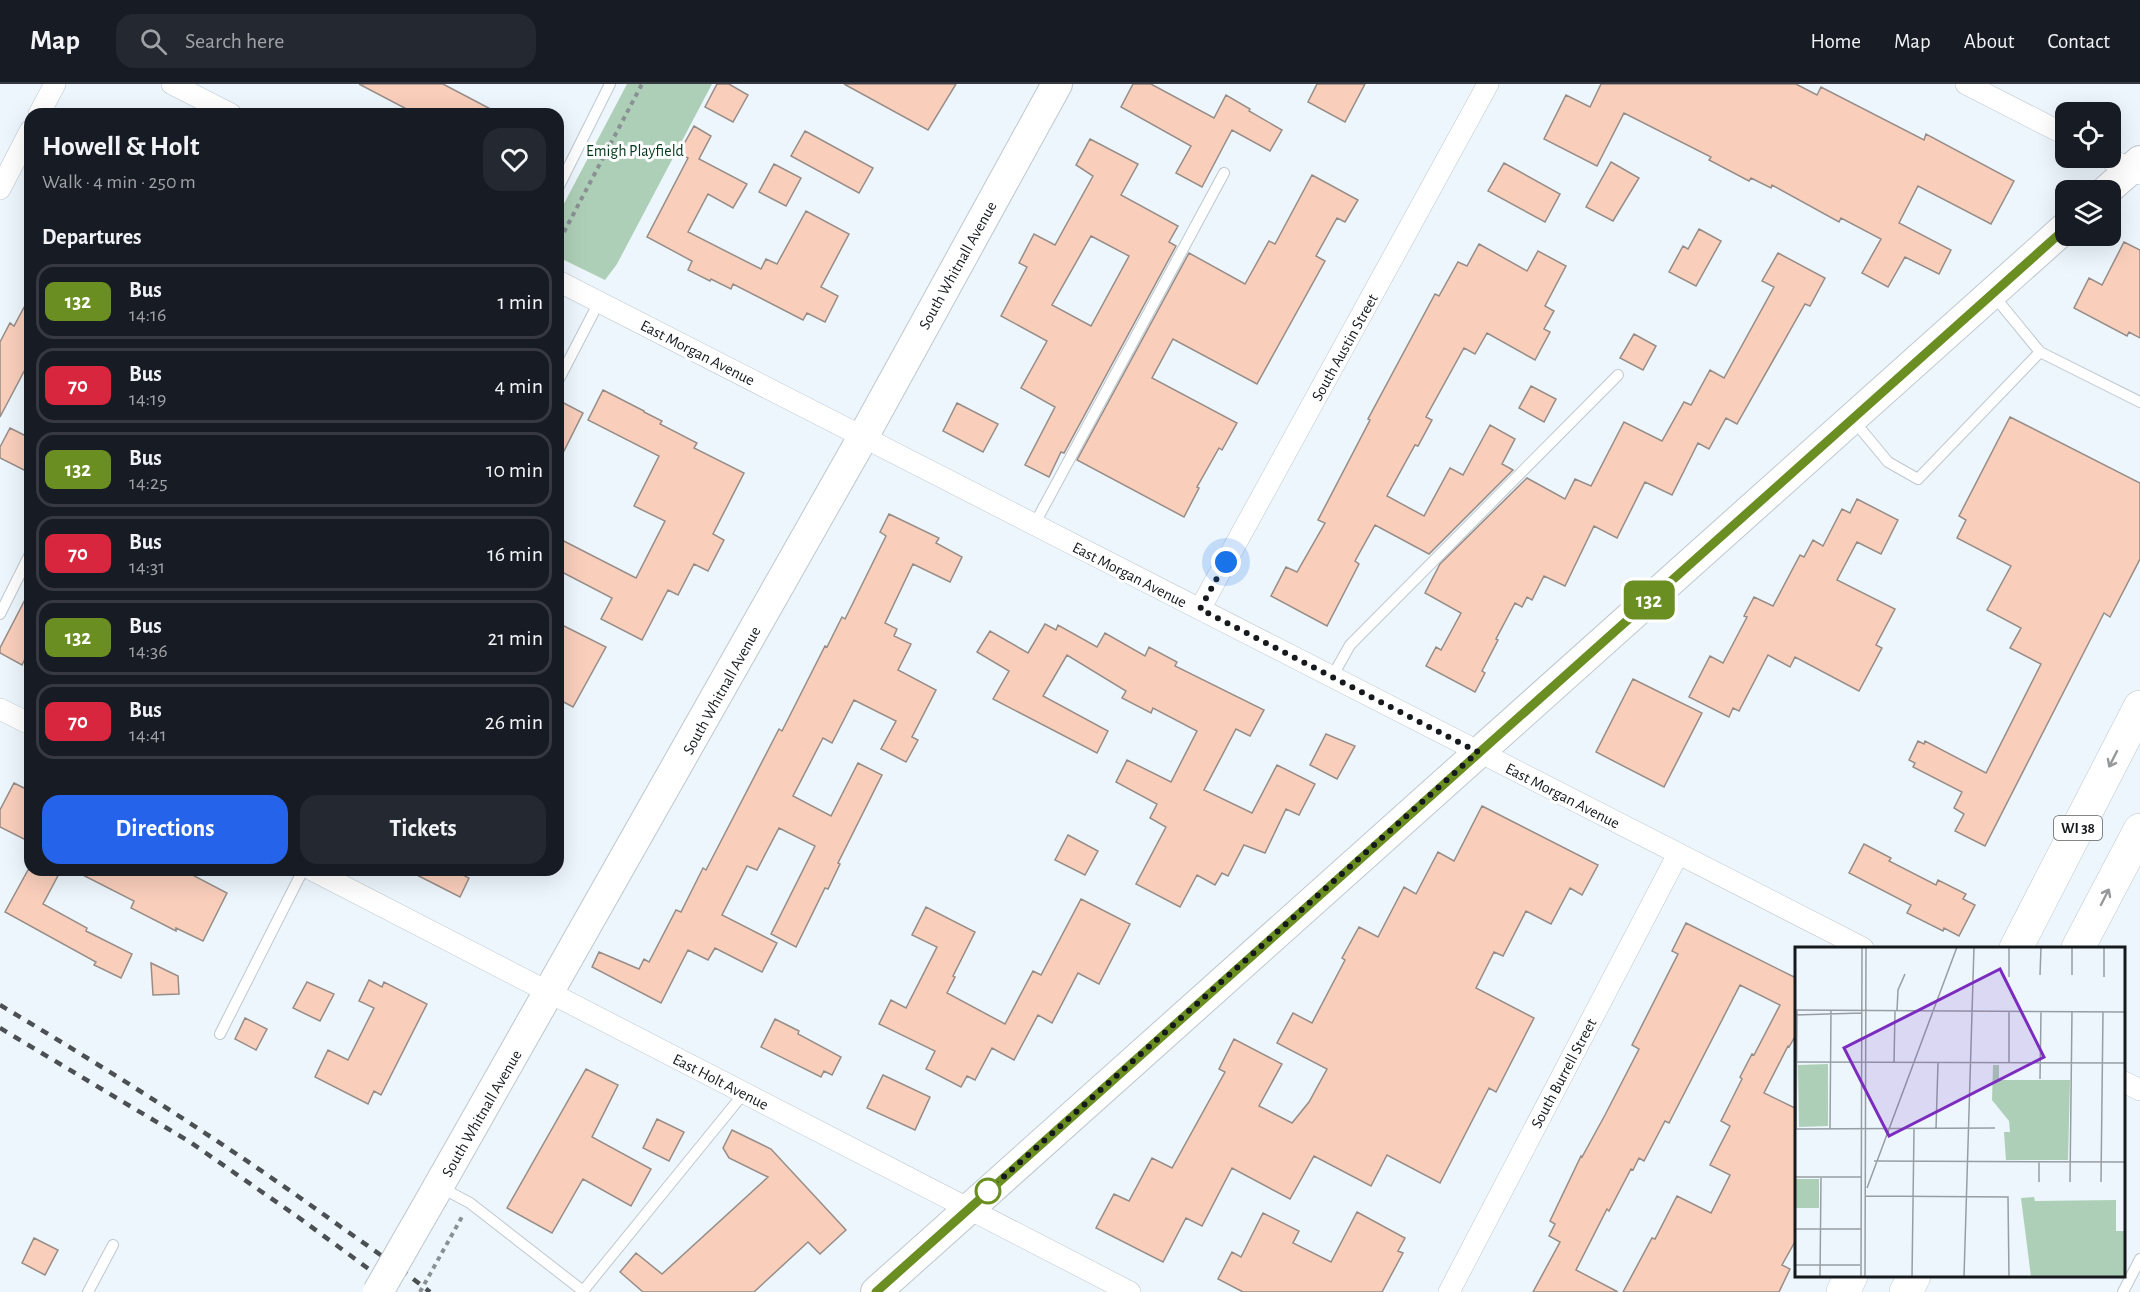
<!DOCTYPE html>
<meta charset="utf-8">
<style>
:root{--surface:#171b24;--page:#242831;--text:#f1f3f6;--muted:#9ea1a6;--line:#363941;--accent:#2563eb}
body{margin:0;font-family:"Alegreya Sans",sans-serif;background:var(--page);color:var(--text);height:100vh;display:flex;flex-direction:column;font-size:22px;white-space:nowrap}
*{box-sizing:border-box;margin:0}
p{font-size:20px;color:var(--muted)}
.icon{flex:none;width:33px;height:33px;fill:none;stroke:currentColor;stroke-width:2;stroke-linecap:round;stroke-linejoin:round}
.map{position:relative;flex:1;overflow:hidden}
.details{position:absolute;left:24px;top:24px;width:540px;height:768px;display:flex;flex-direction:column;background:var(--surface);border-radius:18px;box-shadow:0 6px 24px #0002}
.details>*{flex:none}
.badge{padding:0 12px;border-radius:9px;font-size:21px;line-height:39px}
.tools{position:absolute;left:2055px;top:18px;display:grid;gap:12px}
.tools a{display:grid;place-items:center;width:66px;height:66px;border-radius:12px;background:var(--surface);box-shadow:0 6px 24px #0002;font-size:30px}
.you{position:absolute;width:30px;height:30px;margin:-15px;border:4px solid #fff;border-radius:50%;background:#1a73e8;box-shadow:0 0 0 9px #1a73e833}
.map>.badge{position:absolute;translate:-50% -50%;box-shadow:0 0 0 3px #fff}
h2{padding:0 18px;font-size:22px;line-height:54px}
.round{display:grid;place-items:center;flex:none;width:63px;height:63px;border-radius:18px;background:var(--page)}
.head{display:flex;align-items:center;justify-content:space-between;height:102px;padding:0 18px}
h1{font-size:28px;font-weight:700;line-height:45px}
.cta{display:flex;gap:12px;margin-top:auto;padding:12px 18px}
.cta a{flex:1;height:69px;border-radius:18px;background:var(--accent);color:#fff;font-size:24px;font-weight:700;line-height:69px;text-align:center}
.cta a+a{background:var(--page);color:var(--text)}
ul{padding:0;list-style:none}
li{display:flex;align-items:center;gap:18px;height:75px;margin:0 12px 9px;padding:0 6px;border:3px solid var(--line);border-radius:18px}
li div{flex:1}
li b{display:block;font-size:22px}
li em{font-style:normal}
li .badge{min-width:66px;font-weight:700;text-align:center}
header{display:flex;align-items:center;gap:36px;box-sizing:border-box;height:84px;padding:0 30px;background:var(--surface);border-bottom:2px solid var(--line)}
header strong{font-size:28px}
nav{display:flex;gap:33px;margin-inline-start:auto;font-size:21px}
.search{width:420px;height:54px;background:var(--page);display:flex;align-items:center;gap:15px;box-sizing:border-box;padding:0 21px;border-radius:18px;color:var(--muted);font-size:22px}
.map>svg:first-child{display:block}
.green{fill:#aecfb7}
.building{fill:#f9cebb;stroke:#978d88;stroke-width:1.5;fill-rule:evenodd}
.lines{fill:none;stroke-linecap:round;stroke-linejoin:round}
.lane-casing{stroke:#bec7ce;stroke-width:12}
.street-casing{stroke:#bec7ce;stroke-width:22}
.secondary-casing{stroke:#bec7ce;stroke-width:32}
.primary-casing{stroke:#bec7ce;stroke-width:34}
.path{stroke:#8a9195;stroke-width:4;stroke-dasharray:4.5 4.5;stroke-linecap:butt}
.lane{stroke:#fff;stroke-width:10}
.street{stroke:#fff;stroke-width:21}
.secondary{stroke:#fff;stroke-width:30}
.primary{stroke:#fff;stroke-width:33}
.rail{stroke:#4b5053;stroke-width:4.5;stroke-dasharray:8 8;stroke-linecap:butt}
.secondary-bridge-casing{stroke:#bec7ce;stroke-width:32;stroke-linecap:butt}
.path-bridge{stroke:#8a9195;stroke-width:4;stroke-dasharray:4.5 4.5;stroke-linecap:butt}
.secondary-bridge{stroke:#fff;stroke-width:30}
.oneway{stroke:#969899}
.line-casing{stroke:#fff;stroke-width:14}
.line{stroke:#6b8e23;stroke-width:9}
.walk{stroke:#161a1c;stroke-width:6;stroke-dasharray:0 10.8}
.stop-dot{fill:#fff;stroke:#6b8e23;stroke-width:3}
.labels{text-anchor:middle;stroke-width:6;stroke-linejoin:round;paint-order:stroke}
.shield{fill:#fff;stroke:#5c5f60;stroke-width:1.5}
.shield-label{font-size:15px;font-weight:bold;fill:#161a1c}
.park-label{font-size:16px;fill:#00391a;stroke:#fff}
.street-label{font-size:16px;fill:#161a1c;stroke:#fff}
.inset-road{fill:none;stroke:#979ea3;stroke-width:1.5}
.view{fill:#7b2cbf;fill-opacity:0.15;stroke:#7b2cbf;stroke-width:3}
.inset-edge{fill:none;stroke:#161a1c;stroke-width:3}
</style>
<header>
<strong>Map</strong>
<div class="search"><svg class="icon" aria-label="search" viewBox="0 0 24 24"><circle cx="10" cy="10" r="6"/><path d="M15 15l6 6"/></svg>Search here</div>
<nav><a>Home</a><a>Map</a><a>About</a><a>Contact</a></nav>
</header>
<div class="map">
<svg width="2140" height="1208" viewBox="0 0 2140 1208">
<rect width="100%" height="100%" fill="#edf6fd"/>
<path class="green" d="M 627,0 L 712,0 L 617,180 L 605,196 L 558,173 L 558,131 Z"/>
<path class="building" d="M 359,0 L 443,0 L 500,30 L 416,30 Z
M 717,0 L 729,0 L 748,11 L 733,38 L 705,23 Z
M 844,0 L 956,0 L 928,46 Z
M 1133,0 L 1151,0 L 1214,34 L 1226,11 L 1250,25 L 1249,27 L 1282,46 L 1270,67 L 1232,46 L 1202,103 L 1176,89 L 1191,62 L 1121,23 Z
M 1317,0 L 1365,0 L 1345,38 L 1308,18 Z
M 1601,0 L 1796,0 L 1817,11 L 1821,3 L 1924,56 L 1926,50 L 2014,97 L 1991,140 L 1918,102 L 1899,139 L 1951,166 L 1939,190 L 1905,173 L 1888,203 L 1862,189 L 1881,155 L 1841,134 L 1839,138 L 1772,101 L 1771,104 L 1751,94 L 1749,97 L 1709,76 L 1711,73 L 1624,29 L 1597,82 L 1544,55 L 1566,11 L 1590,23 Z
M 694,42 L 711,52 L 699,75 L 747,100 L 733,124 L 708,110 L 688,148 L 761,185 L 766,175 L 777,180 L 806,127 L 849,150 L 821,203 L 838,212 L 825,238 L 807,229 L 803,236 L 733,200 L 731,205 L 711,195 L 710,197 L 688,186 L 692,177 L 647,153 L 688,74 L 679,69 Z
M 805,47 L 873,84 L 859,109 L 791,72 Z
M 1090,55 L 1138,80 L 1121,111 L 1178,142 L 1169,158 L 1176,162 L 1064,369 L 1061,368 L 1049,393 L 1025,381 L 1055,323 L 1021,304 L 1047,257 L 1001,232 L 1027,183 L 1019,179 L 1034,150 L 1055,161 L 1093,92 L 1076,81 ZM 1091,152 L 1129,172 L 1091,242 L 1052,221 Z
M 1611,78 L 1639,94 L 1613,137 L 1586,123 Z
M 1504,79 L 1560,110 L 1545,138 L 1488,107 Z
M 774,80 L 801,94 L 786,122 L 759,108 Z
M 1312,91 L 1358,116 L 1345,138 L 1337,134 L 1316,172 L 1325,177 L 1257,300 L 1173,255 L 1152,294 L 1237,339 L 1222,366 L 1219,364 L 1197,403 L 1199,404 L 1184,433 L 1077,376 L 1189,169 L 1245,200 L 1269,157 L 1275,160 Z
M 1699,145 L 1721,157 L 1696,202 L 1669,188 L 1683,162 L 1688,165 Z
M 2124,158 L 2140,166 L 2140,254 L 2129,248 L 2127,252 L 2074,224 L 2089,194 L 2102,201 Z
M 1479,160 L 1527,187 L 1538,167 L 1566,182 L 1545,222 L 1554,227 L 1544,245 L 1550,248 L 1535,276 L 1487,249 L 1475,270 L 1464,264 L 1426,333 L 1432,336 L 1418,362 L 1415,361 L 1387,412 L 1424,432 L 1450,384 L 1463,391 L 1490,341 L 1515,355 L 1502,380 L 1513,386 L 1429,470 L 1375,441 L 1355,477 L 1359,480 L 1327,542 L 1271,512 L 1286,483 L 1297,488 L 1325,439 L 1318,436 L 1370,336 L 1368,335 L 1435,210 L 1439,212 L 1458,178 L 1467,182 Z
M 1778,169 L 1825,194 L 1810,222 L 1805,220 L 1737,340 L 1726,334 L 1709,365 L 1698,359 L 1672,411 L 1645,398 L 1617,454 L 1594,442 L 1565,502 L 1544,492 L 1532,516 L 1527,513 L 1522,523 L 1515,519 L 1496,555 L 1498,556 L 1482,587 L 1485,589 L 1475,608 L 1426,582 L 1436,563 L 1441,566 L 1461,529 L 1425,509 L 1440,480 L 1527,394 L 1565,415 L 1575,395 L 1591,402 L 1624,338 L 1662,357 L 1684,318 L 1691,321 L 1710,286 L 1724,294 L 1774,203 L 1762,197 Z
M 30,212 L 30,276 L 0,333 L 0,258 L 10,239 L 14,242 Z
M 1634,250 L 1656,262 L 1643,286 L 1620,274 Z
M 1531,302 L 1556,315 L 1544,338 L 1519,324 Z
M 603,306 L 644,327 L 644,328 L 662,337 L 660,340 L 697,359 L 694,364 L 744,389 L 713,450 L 724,456 L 708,487 L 694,480 L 678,511 L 668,506 L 642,556 L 601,535 L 612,514 L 558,486 L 558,454 L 636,494 L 665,437 L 634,422 L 659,372 L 588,336 Z
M 558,316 L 583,329 L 558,379 Z
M 957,319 L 998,340 L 983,368 L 943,347 Z
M 2010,333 L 2140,399 L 2140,475 L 2110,533 L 2104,529 L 1985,762 L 1955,747 L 1964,730 L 1954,724 L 1962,708 L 1913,683 L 1915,679 L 1909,676 L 1918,657 L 1924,660 L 1925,657 L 1986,689 L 2041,580 L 2010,564 L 2021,544 L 1987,526 L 2011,482 L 1957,454 L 1966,436 L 1959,432 Z
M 10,344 L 30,354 L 30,389 L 0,374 L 0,363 Z
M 1857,415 L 1898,436 L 1881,470 L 1857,458 L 1837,496 L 1895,525 L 1876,561 L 1882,564 L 1859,607 L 1795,573 L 1790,583 L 1768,571 L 1739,627 L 1733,624 L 1729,633 L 1689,613 L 1710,572 L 1723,579 L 1747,533 L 1744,532 L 1754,513 L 1773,522 L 1800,471 L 1804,473 L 1813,456 L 1823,462 L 1842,425 L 1850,429 Z
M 889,430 L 939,454 L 936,459 L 962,473 L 950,498 L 913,480 L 885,539 L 897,545 L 894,552 L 911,560 L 898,586 L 936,606 L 912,653 L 918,656 L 906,678 L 881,665 L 896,637 L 854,616 L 832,659 L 823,654 L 793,712 L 831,732 L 858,679 L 882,691 L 838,779 L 840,780 L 828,805 L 825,804 L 796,863 L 771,850 L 815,762 L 779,744 L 757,786 L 747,782 L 722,831 L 777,859 L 762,888 L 715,864 L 708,876 L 688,866 L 661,919 L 592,883 L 599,868 L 639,885 L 644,875 L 649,878 L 676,826 L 681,828 L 703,784 L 706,786 L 779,645 L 782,647 L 825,562 L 827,563 L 842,533 L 845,535 L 886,452 L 880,448 Z
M 30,506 L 30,565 L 22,581 L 0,569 L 0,564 Z
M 558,539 L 606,563 L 573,623 L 558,615 Z
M 1045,540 L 1056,546 L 1058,541 L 1097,563 L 1105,549 L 1145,572 L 1149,563 L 1177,578 L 1175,582 L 1264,626 L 1250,652 L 1236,645 L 1204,706 L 1252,729 L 1277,681 L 1315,700 L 1299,731 L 1286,725 L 1265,769 L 1244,761 L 1228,792 L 1222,789 L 1215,801 L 1197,791 L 1180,823 L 1136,800 L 1166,743 L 1150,734 L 1157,720 L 1116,698 L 1127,676 L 1171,698 L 1197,647 L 1153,624 L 1151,629 L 1122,614 L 1126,607 L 1067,571 L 1043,612 L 1108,647 L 1097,669 L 993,615 L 1009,587 L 977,568 L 990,547 L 1028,569 Z
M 1633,595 L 1702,629 L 1664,703 L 1596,668 Z
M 1326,650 L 1355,662 L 1337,695 L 1310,681 Z
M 14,699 L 30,707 L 30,758 L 0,743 L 0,726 Z
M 1482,722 L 1598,781 L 1582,811 L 1570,804 L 1551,840 L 1526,827 L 1503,872 L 1494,868 L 1476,904 L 1534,934 L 1496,1008 L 1489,1004 L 1440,1099 L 1387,1071 L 1371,1102 L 1314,1072 L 1290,1115 L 1232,1084 L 1202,1142 L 1186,1134 L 1163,1178 L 1096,1144 L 1114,1110 L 1129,1117 L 1152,1074 L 1172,1084 L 1225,988 L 1219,985 L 1234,955 L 1282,980 L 1259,1022 L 1292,1039 L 1309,1018 L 1327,985 L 1277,959 L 1293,929 L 1312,939 L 1345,876 L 1342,874 L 1359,843 L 1378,853 L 1404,803 L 1416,810 L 1438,768 L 1454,777 Z
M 1068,751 L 1098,767 L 1085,791 L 1055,776 Z
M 1864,760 L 1891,774 L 1889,777 L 1936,801 L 1938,796 L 1966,810 L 1963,815 L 1975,821 L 1959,852 L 1944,844 L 1943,847 L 1907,829 L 1911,821 L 1849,789 Z
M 28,786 L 61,786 L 43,820 L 87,844 L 86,847 L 132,870 L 121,894 L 94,881 L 96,878 L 5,828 Z
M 73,786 L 183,786 L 227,809 L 203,857 L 176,844 L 176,847 L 131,824 L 134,817 Z
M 407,786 L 453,786 L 469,794 L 460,813 Z
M 1081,815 L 1130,840 L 1099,900 L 1078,889 L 1052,939 L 1038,931 L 1014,976 L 992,964 L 975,996 L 967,992 L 961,1003 L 926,985 L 935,967 L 879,940 L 891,916 L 906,924 L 937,863 L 912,851 L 926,823 L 975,848 L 953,892 L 955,893 L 947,909 L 1005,940 L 1033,887 L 1041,891 Z
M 1686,839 L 1794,893 L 1797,888 L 1797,949 L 1789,963 L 1788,962 L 1764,1009 L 1797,1025 L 1797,1154 L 1782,1181 L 1790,1185 L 1779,1208 L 1623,1208 L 1652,1154 L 1655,1155 L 1677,1112 L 1711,1129 L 1730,1091 L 1710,1081 L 1730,1042 L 1721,1037 L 1742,995 L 1740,993 L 1752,970 L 1754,971 L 1780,921 L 1740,901 L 1669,1039 L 1665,1037 L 1644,1077 L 1639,1074 L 1633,1086 L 1631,1085 L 1609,1127 L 1607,1125 L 1576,1186 L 1618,1208 L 1533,1208 L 1560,1158 L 1549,1152 L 1555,1140 L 1550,1137 L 1581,1072 L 1582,1073 L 1605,1031 L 1639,965 L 1632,961 L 1678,870 L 1672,867 Z
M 151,879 L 178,892 L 179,910 L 153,911 Z
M 369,896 L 382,903 L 384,898 L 427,920 L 381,1011 L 374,1007 L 368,1020 L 315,993 L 328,966 L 348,976 L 374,924 L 359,917 Z
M 307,898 L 334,910 L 320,937 L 293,924 Z
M 245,934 L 267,945 L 256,966 L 235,955 Z
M 775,935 L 799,947 L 798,950 L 841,973 L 832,991 L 824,987 L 821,993 L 761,963 Z
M 586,985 L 618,1001 L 592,1053 L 651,1085 L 631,1122 L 583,1095 L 552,1149 L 507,1124 Z
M 883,991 L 930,1013 L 915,1046 L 867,1024 Z
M 657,1035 L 684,1048 L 669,1077 L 643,1064 Z
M 732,1046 L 771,1065 L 846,1146 L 820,1170 L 808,1158 L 754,1208 L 643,1208 L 620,1188 L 636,1169 L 662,1190 L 768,1093 L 729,1074 L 723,1064 Z
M 1357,1128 L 1405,1154 L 1398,1167 L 1403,1169 L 1382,1208 L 1243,1208 L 1218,1195 L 1232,1168 L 1241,1173 L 1263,1129 L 1299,1147 L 1293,1159 L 1331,1178 Z
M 34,1154 L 58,1166 L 45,1191 L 22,1179 Z"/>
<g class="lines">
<g class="lane-casing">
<path id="lane" d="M 558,104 L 610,0
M 1994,212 L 2040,268
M 558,297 L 599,218
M 1854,337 L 1888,378 L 1918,395 L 2040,268 L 2140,318
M 1034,441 L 1224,89
M 0,530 L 30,470
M 1332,593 L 1350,561 L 1618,291
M 220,950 L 303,786
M 440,1103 L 470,1119 L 583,1207 L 744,1009
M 88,1208 L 113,1161
M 2123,1208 L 2140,1175"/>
</g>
<g class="street-casing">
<path id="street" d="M 172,0 L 231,30
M 1966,0 L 2066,51
M 39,30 L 55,0
M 2108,74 L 2140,90
M 0,105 L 30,47
M 558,197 L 1863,864
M 1200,525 L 1488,0
M 0,625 L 30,640
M 312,786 L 1130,1208
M 2124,998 L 2140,1006
M 1449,1208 L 1678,770"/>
</g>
<g class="secondary-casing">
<path id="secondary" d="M 2107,106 L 2140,77
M 433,1112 L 863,353 L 1057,0
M 876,1208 L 2066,143"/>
</g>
<g class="primary-casing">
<path id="primary" d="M 2016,864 L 2140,623
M 2078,864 L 2140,746
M 1843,1208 L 1851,1192
M 1906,1208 L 1914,1192"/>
</g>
<path class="path" d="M 564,148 L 642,0"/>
<use href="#lane" class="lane"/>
<use href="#street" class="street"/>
<use href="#secondary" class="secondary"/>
<use href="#primary" class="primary"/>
<path class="rail" d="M 0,921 C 117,991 231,1063 341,1143 C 371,1164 401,1185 430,1208
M 0,944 L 190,1058 L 298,1133 L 400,1208"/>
<g class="secondary-bridge-casing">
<path id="secondary-bridge" d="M 378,1208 L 433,1112"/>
</g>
<path class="path-bridge" d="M 420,1208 L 463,1131"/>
<use href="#secondary-bridge" class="secondary-bridge"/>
</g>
<defs><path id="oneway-shaft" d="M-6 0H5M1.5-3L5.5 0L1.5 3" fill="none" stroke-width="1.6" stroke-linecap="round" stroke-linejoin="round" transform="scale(1.5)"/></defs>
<g class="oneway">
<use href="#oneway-shaft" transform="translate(2113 675) rotate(117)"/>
<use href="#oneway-shaft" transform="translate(2105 813) rotate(-63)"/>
</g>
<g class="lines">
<g class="line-casing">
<path id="line" d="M 876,1208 L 2066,144"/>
</g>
<use href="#line" class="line"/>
<path class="walk" d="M 988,1107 L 1478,668 L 1200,525 L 1226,478"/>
</g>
<circle class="stop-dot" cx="988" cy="1107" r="12"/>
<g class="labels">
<rect class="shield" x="2054" y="732" width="48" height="24" rx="4.5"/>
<g class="shield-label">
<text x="2078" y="749">WI 38</text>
</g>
<g class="park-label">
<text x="635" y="72">Emigh Playfield</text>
</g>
<g class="street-label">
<text transform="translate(957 181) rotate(-61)" y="6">South Whitnall Avenue</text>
<text transform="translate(1344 263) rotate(-61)" y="6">South Austin Street</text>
<text transform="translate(698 268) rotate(27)" y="6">East Morgan Avenue</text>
<text transform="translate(1130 490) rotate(27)" y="6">East Morgan Avenue</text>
<text transform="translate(721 606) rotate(-61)" y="6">South Whitnall Avenue</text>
<text transform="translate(1563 711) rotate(27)" y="6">East Morgan Avenue</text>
<text transform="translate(1563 989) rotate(-62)" y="6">South Burrell Street</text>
<text transform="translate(721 997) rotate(27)" y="6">East Holt Avenue</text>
<text transform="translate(481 1029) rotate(-60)" y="6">South Whitnall Avenue</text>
</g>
</g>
<g transform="translate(1795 863)">
<rect width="330" height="330" fill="#edf6fd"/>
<path d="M 33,117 L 33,179 L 4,180 L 3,118 ZM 198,118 L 204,118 L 204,133 L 275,133 L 273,213 L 211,213 L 209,185 L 215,185 L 214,174 L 197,153 ZM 0,232 L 24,232 L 24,261 L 0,261 ZM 239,250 L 240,254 L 321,253 L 321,284 L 330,284 L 330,330 L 236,330 L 226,251 Z" fill="#aecfb7"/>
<path class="inset-road" d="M 245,28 L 246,0M 277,28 L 277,0M 214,30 L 214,0M 309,30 L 309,0M 0,63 L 330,65M 102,64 L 103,43 L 110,27M 214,64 L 214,116M 0,68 L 67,66M 0,115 L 330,116M 99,116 L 100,64M 245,132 L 246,65M 0,182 L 200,181M 1,182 L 2,63M 35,182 L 36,63M 141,182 L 143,116M 79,214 L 330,215M 244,215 L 244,235M 0,230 L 67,230M 275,235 L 277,65M 306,235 L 308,65M 72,241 L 162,0M 70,249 L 213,250 L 214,330M 0,282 L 66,282M 0,318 L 65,318M 25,330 L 26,231M 66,330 L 67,0M 70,330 L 71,0M 117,330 L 119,182M 169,330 L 179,0"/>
<path class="view" d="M 205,22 L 249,110 L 94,189 L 49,101 Z"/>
<rect width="330" height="330" class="inset-edge"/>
</g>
</svg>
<div class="tools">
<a><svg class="icon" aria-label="locate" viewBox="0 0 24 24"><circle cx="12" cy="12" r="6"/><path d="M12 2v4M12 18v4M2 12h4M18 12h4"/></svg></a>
<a><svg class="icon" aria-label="layers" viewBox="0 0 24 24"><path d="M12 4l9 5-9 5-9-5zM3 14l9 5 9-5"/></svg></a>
</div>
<div class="you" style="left:1226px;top:478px"></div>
<b class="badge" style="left:1649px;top:516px;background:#6b8e23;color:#fff">132</b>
<section class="details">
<div class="head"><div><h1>Howell &amp; Holt</h1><p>Walk · 4 min · 250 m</p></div><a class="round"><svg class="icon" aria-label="heart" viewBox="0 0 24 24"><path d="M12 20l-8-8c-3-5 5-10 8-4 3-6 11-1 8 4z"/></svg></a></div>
<h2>Departures</h2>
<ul>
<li><span class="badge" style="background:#6b8e23;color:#fff">132</span><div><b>Bus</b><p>14:16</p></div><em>1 min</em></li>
<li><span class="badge" style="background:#d7263d;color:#fff">70</span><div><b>Bus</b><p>14:19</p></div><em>4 min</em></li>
<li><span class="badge" style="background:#6b8e23;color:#fff">132</span><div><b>Bus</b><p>14:25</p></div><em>10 min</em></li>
<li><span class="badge" style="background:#d7263d;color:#fff">70</span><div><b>Bus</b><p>14:31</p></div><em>16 min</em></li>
<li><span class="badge" style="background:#6b8e23;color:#fff">132</span><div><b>Bus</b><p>14:36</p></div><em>21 min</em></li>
<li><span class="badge" style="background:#d7263d;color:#fff">70</span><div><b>Bus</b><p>14:41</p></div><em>26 min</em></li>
</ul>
<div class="cta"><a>Directions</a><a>Tickets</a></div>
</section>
</div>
